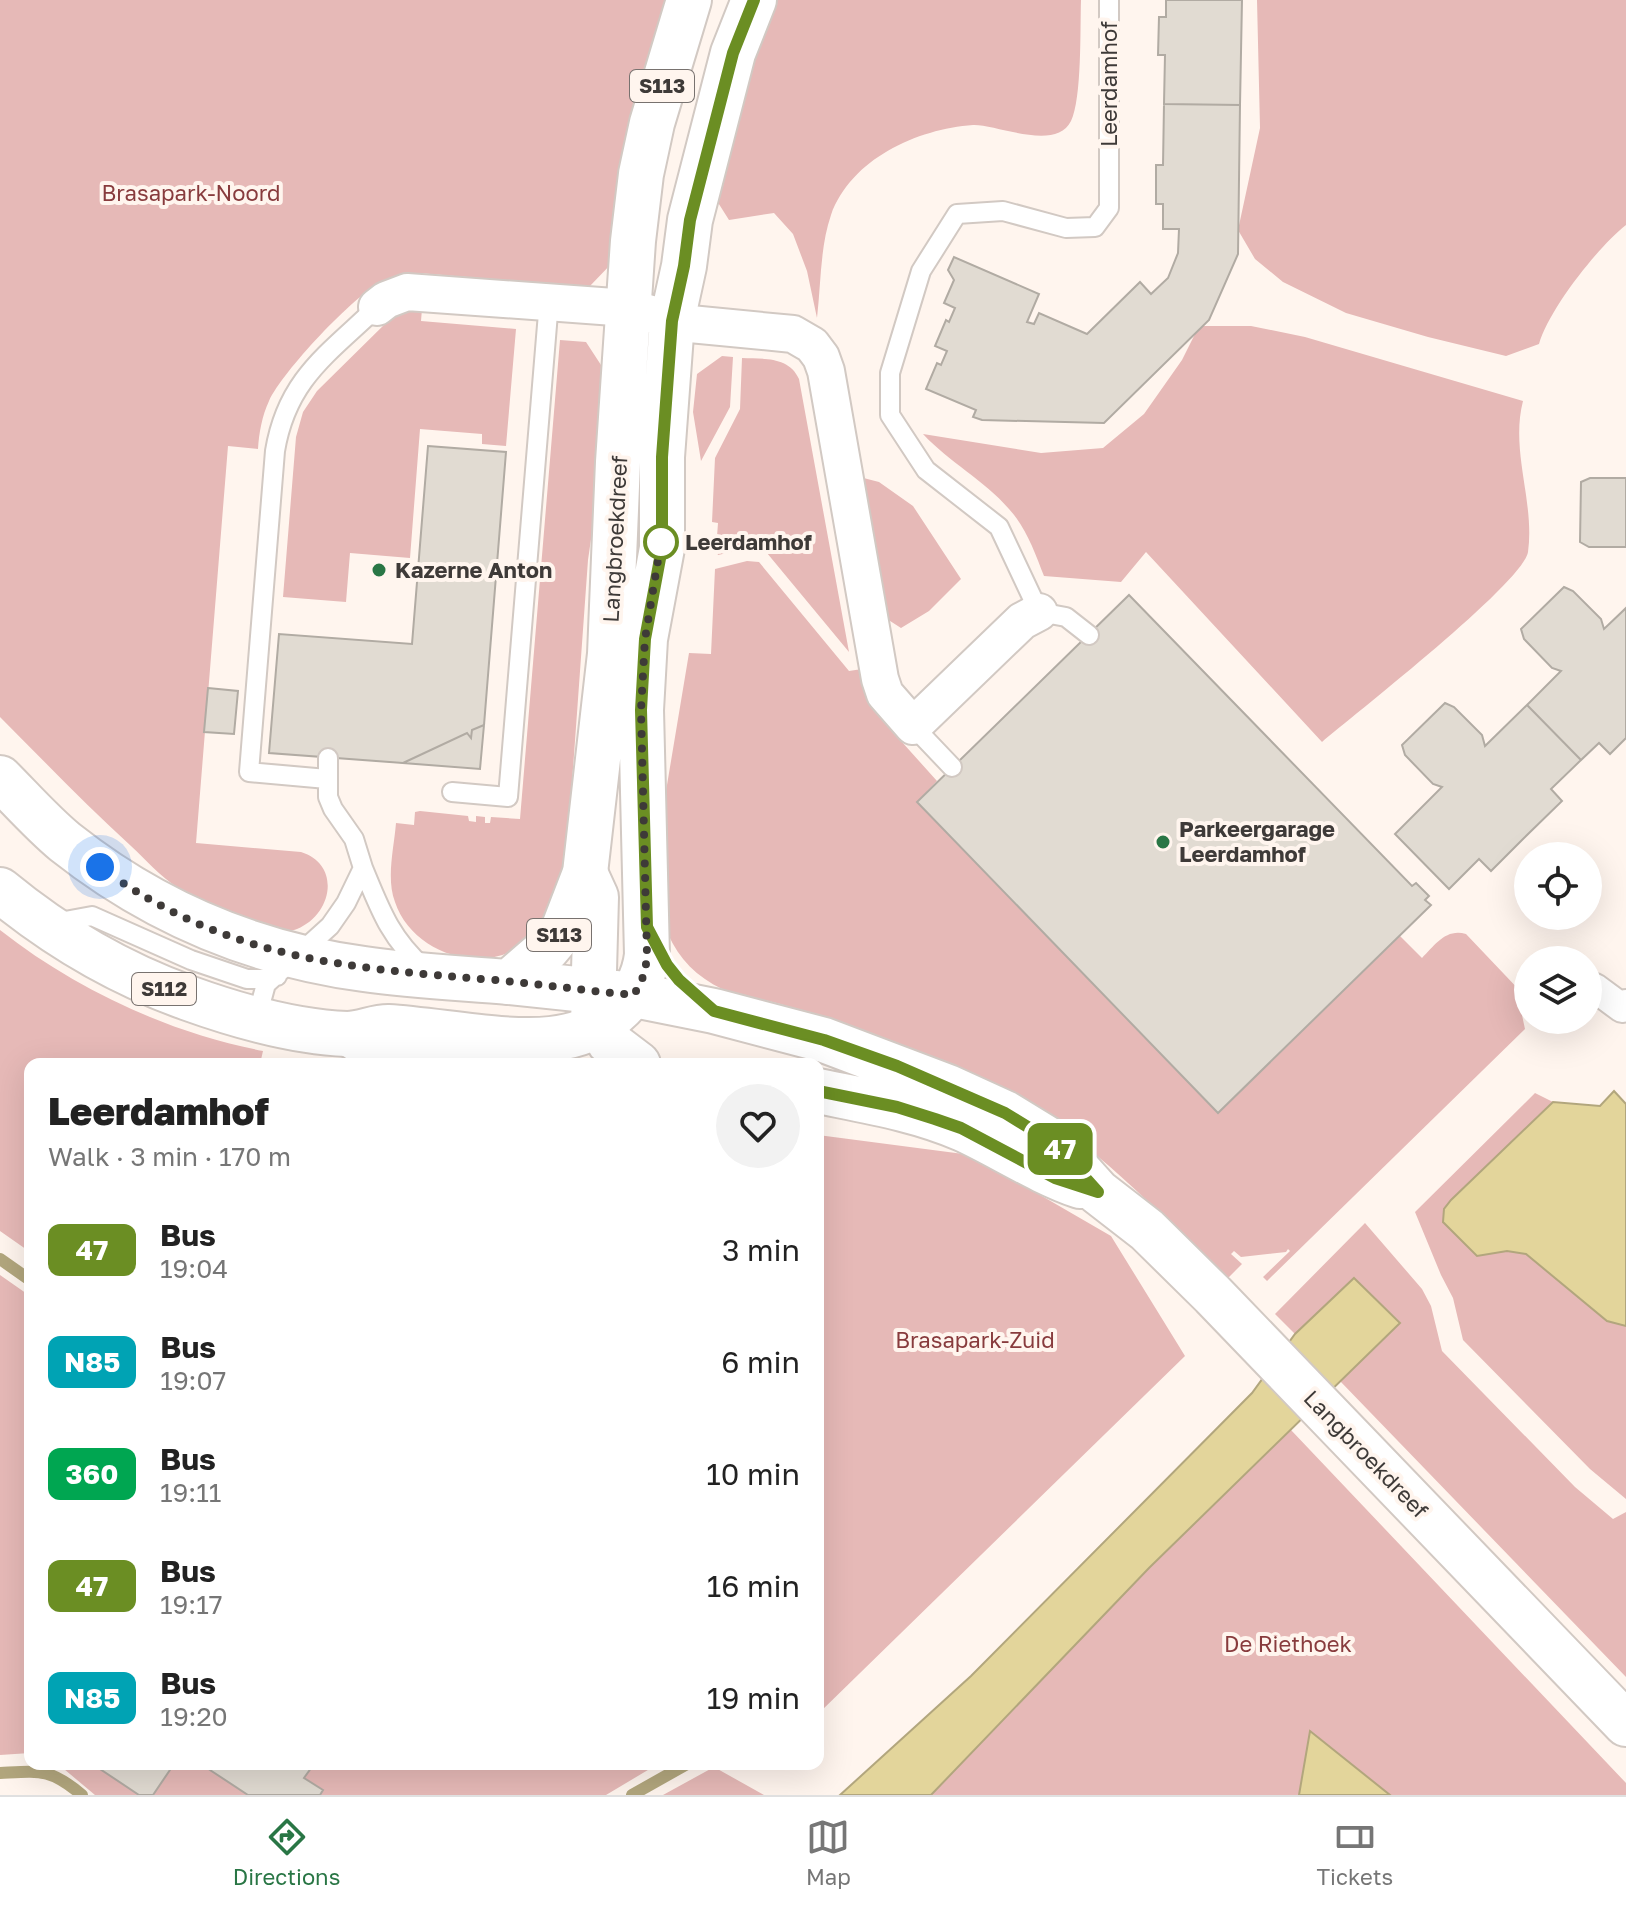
<!DOCTYPE html>
<meta charset="utf-8">
<style>
:root{--surface:#fff;--page:#f2f2f2;--text:#222;--muted:#767676;--line:#e0e0e0;--accent:#297645}
body{margin:0;font-family:"Golos Text",sans-serif;background:var(--page);color:var(--text);height:100vh;display:flex;flex-direction:column;font-size:30px;white-space:nowrap}
*{box-sizing:border-box;margin:0}
p{font-size:26px;color:var(--muted)}
.icon{flex:none;width:44px;height:44px;fill:none;stroke:currentColor;stroke-width:2;stroke-linecap:round;stroke-linejoin:round}
.map{position:relative;flex:1;overflow:hidden}
.details{position:absolute;left:24px;top:1058px;width:800px;height:712px;display:flex;flex-direction:column;background:var(--surface);border-radius:16px;box-shadow:0 8px 32px #0002}
.details>*{flex:none}
.badge{padding:0 16px;border-radius:12px;font-size:28px;line-height:52px}
.fabs{position:absolute;left:1514px;top:842px;display:grid;gap:16px}
.fabs a{display:grid;place-items:center;width:88px;height:88px;border-radius:50%;background:var(--surface);box-shadow:0 8px 32px #0002;font-size:40px}
.you{position:absolute;width:40px;height:40px;margin:-20px;border:6px solid #fff;border-radius:50%;background:#1a73e8;box-shadow:0 0 0 12px #1a73e833}
.map>.badge{position:absolute;translate:-50% -50%;box-shadow:0 0 0 4px #fff}
.round{display:grid;place-items:center;flex:none;width:84px;height:84px;border-radius:42px;background:var(--page)}
.summary{display:flex;align-items:center;justify-content:space-between;height:136px;padding:0 24px}
h1{font-size:38px;font-weight:800;line-height:60px}
ul{padding:0;list-style:none}
li{display:flex;align-items:center;gap:24px;height:112px;padding:0 24px}
li div{flex:1}
li b{display:block;font-size:30px}
li em{font-style:normal}
li .badge{min-width:88px;font-weight:700;text-align:center}
.tabs{display:flex;justify-content:space-around;align-items:center;height:112px;border-top:2px solid var(--line);background:var(--surface);font-size:22px;color:var(--muted)}
.tabs a{display:grid;justify-items:center;gap:4px}
.tabs .selected{color:var(--accent)}
.map>svg:first-child{display:block}
.green{fill:#e6b9b7}
.water{fill:#e3d59b;stroke:#b2a67d;stroke-width:2}
.lines{fill:none;stroke-linecap:round;stroke-linejoin:round}
.stream{stroke:#b2a67d;stroke-width:12}
.building{fill:#e1dbd2;stroke:#b1aba3;stroke-width:2}
.service-casing{stroke:#d2c9c3;stroke-width:22}
.pedestrian-casing{stroke:#d2c9c3;stroke-width:32}
.minor-casing{stroke:#d2c9c3;stroke-width:40}
.secondary-casing{stroke:#d2c9c3;stroke-width:48}
.primary-casing{stroke:#d2c9c3;stroke-width:48}
.service{stroke:#fff;stroke-width:18}
.pedestrian{stroke:#fff;stroke-width:28}
.minor{stroke:#fff;stroke-width:36}
.secondary{stroke:#fff;stroke-width:44}
.primary{stroke:#fff;stroke-width:44}
.line-casing{stroke:#fff;stroke-width:18}
.line{stroke:#6b8e23;stroke-width:12}
.walk{stroke:#3e3a38;stroke-width:8;stroke-dasharray:0 14.4}
.stop-dot{fill:#fff;stroke:#6b8e23;stroke-width:4}
.poi-dot{fill:#297645;stroke:#fff5ee;stroke-width:3}
.labels{text-anchor:middle;stroke-width:8;stroke-linejoin:round;paint-order:stroke}
.shield{fill:#fff5ee;stroke:#78726f;stroke-width:2}
.shield-label{font-size:20px;font-weight:bold;fill:#3e3a38}
.street-label{font-size:22px;fill:#3e3a38;stroke:#fff5ee}
.park-label{font-size:22px;fill:#883b3d;stroke:#fff5ee}
.stop-label{font-size:22px;font-weight:bold;fill:#3e3a38;stroke:#fff5ee;text-anchor:start}
.poi-label{font-size:22px;font-weight:bold;fill:#3e3a38;stroke:#fff5ee;text-anchor:start}
</style>
<div class="map">
<svg width="1626" height="1795" viewBox="0 0 1626 1795">
<rect width="100%" height="100%" fill="#fff5ee"/>
<path class="green" d="M 0,0 L 681,0 L 614,261 L 589,287 L 418,273 C 406,274 394,276 383,281 C 353,296 283,371 269,401 C 262,416 259,433 258,449 L 228,446 L 196,843 L 301,852 C 342,865 332,915 297,929 C 284,934 267,925 255,921 C 228,912 201,903 177,887 C 160,876 146,860 131,846 C 86,805 43,760 0,717 Z
M 735,0 L 1081,0 C 1080,28 1082,98 1071,121 C 1056,152 996,124 973,125 C 917,129 851,159 831,215 C 820,247 821,284 817,318 L 807,271 L 793,234 L 774,213 L 729,220 L 717,201 Z
M 1257,0 L 1626,0 L 1626,225 C 1598,247 1549,309 1539,344 L 1506,356 L 1428,337 L 1346,313 L 1283,282 L 1255,259 L 1238,230 L 1260,128 Z
M 410,309 L 422,309 L 421,321 L 516,329 L 506,446 L 482,444 L 482,434 L 420,429 L 410,558 L 350,553 L 346,602 L 283,597 L 296,437 L 303,412 L 317,391 L 391,318 Z
M 1199,326 L 1251,326 L 1305,337 L 1523,401 C 1510,451 1535,502 1528,552 C 1523,583 1355,714 1322,742 L 1146,552 L 1121,582 L 1044,576 C 1035,553 1026,527 1009,509 C 984,480 949,462 923,434 L 1041,453 L 1103,448 L 1144,414 L 1182,360 Z
M 560,340 L 586,342 L 601,365 L 600,399 L 611,401 L 588,560 L 565,880 C 557,904 544,929 522,945 C 479,976 411,951 395,902 C 386,878 394,848 396,823 L 414,825 L 415,812 L 420,811 L 468,816 L 469,821 L 476,822 L 476,816 L 485,817 L 485,823 L 490,823 L 491,817 L 520,819 Z
M 722,356 L 733,357 L 730,407 L 701,461 L 693,412 L 697,374 Z
M 742,358 C 763,359 789,356 799,379 L 849,652 L 753,536 L 745,549 L 718,555 L 716,550 L 718,523 L 712,522 L 715,458 L 740,409 Z
M 848,474 L 879,482 L 913,506 L 961,579 L 929,611 L 901,628 L 887,619 Z
M 747,561 L 759,562 L 849,671 L 862,669 L 868,696 L 875,712 L 937,781 L 917,802 L 1218,1113 L 1400,936 L 1422,958 C 1435,945 1446,928 1466,934 L 1523,994 L 1524,999 L 1520,1006 L 1525,1029 L 1267,1281 L 1263,1277 L 1290,1251 L 1288,1249 L 1286,1252 L 1241,1257 L 1234,1251 L 1231,1254 L 1242,1264 L 1226,1280 C 1145,1197 1062,1110 952,1065 C 898,1042 842,1023 786,1006 C 766,999 742,998 722,989 C 697,977 679,959 668,934 L 663,809 L 689,653 L 711,654 L 715,569 Z
M 0,930 C 75,989 169,1033 263,1051 L 260,1064 L 30,1064 L 30,1252 L 0,1231 Z
M 1535,1093 L 1553,1102 L 1444,1209 L 1477,1256 L 1507,1251 L 1526,1254 L 1607,1321 L 1626,1326 L 1626,1499 L 1590,1469 L 1463,1340 L 1453,1298 L 1441,1275 L 1415,1212 Z
M 818,1135 L 971,1155 L 1111,1236 L 1185,1356 L 818,1714 Z
M 1365,1223 L 1422,1289 L 1431,1306 L 1442,1351 L 1575,1487 L 1613,1519 L 1626,1512 L 1626,1677 L 1340,1381 L 1400,1322 L 1354,1278 L 1295,1334 L 1275,1314 Z
M 0,1275 L 30,1296 L 30,1753 L 0,1755 Z
M 1291,1430 L 1626,1783 L 1626,1795 L 931,1795 L 1149,1568 Z
M 58,1764 L 658,1764 L 606,1795 L 95,1795 Z
M 714,1767 L 764,1795 L 663,1795 Z"/>
<path class="water" d="M 1614,1091 L 1626,1104 L 1626,1326 L 1607,1321 L 1526,1254 L 1507,1251 L 1477,1256 L 1443,1222 L 1444,1209 L 1451,1200 L 1553,1102 L 1600,1106 Z
M 1354,1278 L 1400,1323 L 1149,1568 L 931,1795 L 840,1795 L 971,1676 L 1252,1393 L 1295,1334 Z
M 1310,1731 L 1390,1795 L 1299,1795 Z"/>
<g class="lines">
<path class="stream" d="M 0,1259 L 30,1280
M 0,1773 C 40,1771 50,1768 82,1795
M 632,1795 L 687,1764"/>
</g>
<path class="building" d="M 1166,0 L 1242,0 L 1240,105 L 1164,104 L 1165,55 L 1158,55 L 1159,17 L 1166,17 Z
M 1164,104 L 1240,105 L 1238,254 L 1209,320 L 1104,423 L 982,420 L 973,417 L 976,410 L 926,389 L 937,363 L 941,365 L 947,351 L 935,346 L 946,320 L 949,322 L 955,308 L 944,303 L 954,280 L 948,270 L 954,257 L 1039,294 L 1027,322 L 1034,324 L 1039,313 L 1087,334 L 1140,282 L 1151,294 L 1168,278 L 1178,253 L 1179,229 L 1163,229 L 1163,204 L 1156,204 L 1156,165 L 1163,165 Z
M 428,446 L 506,452 L 484,725 L 472,730 L 471,738 L 467,733 L 403,763 L 269,753 L 279,634 L 412,644 Z
M 1590,478 L 1626,478 L 1626,547 L 1589,547 L 1580,542 L 1581,482 Z
M 1564,587 L 1573,591 L 1601,619 L 1604,629 L 1626,608 L 1626,738 L 1610,754 L 1599,743 L 1581,760 L 1527,705 L 1561,671 L 1552,668 L 1524,639 L 1521,629 Z
M 1129,595 L 1412,886 L 1416,883 L 1429,896 L 1425,900 L 1431,905 L 1218,1113 L 917,802 Z
M 208,688 L 238,691 L 234,734 L 204,732 Z
M 1445,703 L 1454,707 L 1482,735 L 1485,746 L 1527,705 L 1581,760 L 1551,789 L 1562,801 L 1524,838 L 1491,871 L 1479,859 L 1449,889 L 1395,834 L 1442,787 L 1433,784 L 1405,755 L 1402,745 Z
M 484,725 L 480,769 L 403,763 L 467,733 L 471,738 L 472,730 Z
M 104,1764 L 174,1764 L 153,1795 L 139,1795 L 100,1769 Z
M 214,1764 L 314,1764 L 304,1778 L 323,1790 L 320,1795 L 248,1795 L 210,1770 Z"/>
<g class="lines">
<g class="service-casing">
<path id="service" d="M 1089,635 L 1066,617 L 1039,612 L 999,527 L 926,470 L 890,415 L 890,373 L 921,271 L 957,214 L 1003,211 L 1066,228 L 1095,227 L 1109,208 L 1109,0
M 913,726 L 952,767
M 327,779 L 249,772 L 275,451 C 287,379 328,354 377,307
M 452,792 L 508,797 L 549,301
M 363,868 C 380,909 390,938 424,968
M 54,923 L 92,916 L 191,960 L 247,979 L 260,979 L 277,976
M 265,1020 L 260,1006 L 266,984 L 330,926 L 346,903 L 363,868 L 354,839 L 333,809 L 328,797 L 328,758"/>
</g>
<g class="pedestrian-casing">
<path id="pedestrian" d="M 1595,988 L 1622,1008 L 1626,1004"/>
</g>
<g class="minor-casing">
<path id="minor" d="M 377,307 L 386,300 L 407,292 L 628,308 L 690,324 L 793,334 L 812,345 L 821,357 L 826,371 L 880,679 L 885,694 L 913,726 L 1022,621 L 1039,612"/>
</g>
<g class="secondary-casing">
<path id="secondary" d="M 585,873 L 596,897 L 593,1008 L 609,1042 L 638,1064
M 509,982 L 634,995 L 714,1011 L 824,1040 L 948,1087 L 1005,1113 L 1054,1143 L 1098,1192 L 1147,1230 L 1213,1295 L 1626,1724
M 350,1034 L 384,1057 L 460,1064
M 818,1091 C 867,1101 917,1109 963,1129 C 1002,1147 1039,1172 1080,1186"/>
</g>
<g class="primary-casing">
<path id="primary" d="M 0,778 C 21,799 42,823 65,842 C 152,911 253,954 364,969 C 412,976 461,978 509,982 L 547,949 L 563,930 L 585,873 L 610,654 L 618,462 L 633,241 L 641,174 L 652,123 L 689,0
M 0,890 C 57,937 118,973 188,998 C 238,1016 293,1032 347,1034 C 361,1034 374,1027 388,1027 C 438,1030 503,1044 551,1039 C 599,1034 641,1004 647,955 L 641,710 L 645,639 L 662,548 L 662,457 L 672,321 L 684,266 L 690,220 L 733,53 L 754,0"/>
</g>
<use href="#service" class="service"/>
<use href="#pedestrian" class="pedestrian"/>
<use href="#minor" class="minor"/>
<use href="#secondary" class="secondary"/>
<use href="#primary" class="primary"/>
</g>
<g class="lines">
<g class="line-casing">
<path id="line" d="M 754,0 L 733,53 L 690,220 L 684,266 L 672,321 L 662,457 L 662,548 L 645,639 L 641,710 L 647,927 L 667,965 L 679,980 L 714,1011 L 824,1040 L 897,1066 L 1005,1113 L 1054,1143 L 1098,1192 L 1055,1178 L 961,1128 L 935,1119 L 897,1107 L 818,1091"/>
</g>
<use href="#line" class="line"/>
<path class="walk" d="M 100,867 C 226,959 345,968 494,980 C 541,984 587,991 634,995 L 645,973 L 647,955 L 641,710 L 645,639 L 661,542"/>
</g>
<circle class="stop-dot" cx="661" cy="542" r="16"/>
<g class="poi-dot">
<circle cx="379" cy="570" r="8"/>
<circle cx="1163" cy="842" r="8"/>
</g>
<g class="labels">
<g class="shield">
<rect x="630" y="70" width="64" height="32" rx="6"/>
<rect x="527" y="919" width="64" height="32" rx="6"/>
<rect x="132" y="973" width="64" height="32" rx="6"/>
</g>
<g class="shield-label">
<text x="662" y="93">S113</text>
<text x="559" y="942">S113</text>
<text x="164" y="996">S112</text>
</g>
<g class="street-label">
<text transform="translate(1109 84) rotate(-90)" y="8">Leerdamhof</text>
<text transform="translate(615 539) rotate(-87)" y="8">Langbroekdreef</text>
<text transform="translate(1366 1454) rotate(46)" y="8">Langbroekdreef</text>
</g>
<g class="park-label">
<text x="191" y="201">Brasapark-Noord</text>
<text x="975" y="1348">Brasapark-Zuid</text>
<text x="1288" y="1652">De Riethoek</text>
</g>
<g class="stop-label">
<text x="685" y="550">Leerdamhof</text>
</g>
<g class="poi-label">
<text x="395" y="578">Kazerne Anton</text>
<text x="1179" y="837">Parkeergarage<tspan x="1179" dy="25">Leerdamhof</tspan></text>
</g>
</g>
</svg>
<div class="fabs">
<a><svg class="icon" aria-label="locate" viewBox="0 0 24 24"><circle cx="12" cy="12" r="6"/><path d="M12 2v4M12 18v4M2 12h4M18 12h4"/></svg></a>
<a><svg class="icon" aria-label="layers" viewBox="0 0 24 24"><path d="M12 4l9 5-9 5-9-5zM3 14l9 5 9-5"/></svg></a>
</div>
<div class="you" style="left:100px;top:867px"></div>
<b class="badge" style="left:1060px;top:1149px;background:#6b8e23;color:#fff">47</b>
<section class="details">
<div class="summary"><div><h1>Leerdamhof</h1><p>Walk · 3 min · 170 m</p></div><a class="round"><svg class="icon" aria-label="heart" viewBox="0 0 24 24"><path d="M12 20l-8-8c-3-5 5-10 8-4 3-6 11-1 8 4z"/></svg></a></div>
<ul>
<li><span class="badge" style="background:#6b8e23;color:#fff">47</span><div><b>Bus</b><p>19:04</p></div><em>3 min</em></li>
<li><span class="badge" style="background:#00a3b4;color:#fff">N85</span><div><b>Bus</b><p>19:07</p></div><em>6 min</em></li>
<li><span class="badge" style="background:#00a651;color:#fff">360</span><div><b>Bus</b><p>19:11</p></div><em>10 min</em></li>
<li><span class="badge" style="background:#6b8e23;color:#fff">47</span><div><b>Bus</b><p>19:17</p></div><em>16 min</em></li>
<li><span class="badge" style="background:#00a3b4;color:#fff">N85</span><div><b>Bus</b><p>19:20</p></div><em>19 min</em></li>
</ul>
</section>
</div>
<nav class="tabs">
<a class="selected"><svg class="icon" aria-label="directions" viewBox="0 0 24 24"><path d="M12 3l9 9-9 9-9-9zM9 14v-3h6M13 9l2 2-2 2"/></svg>Directions</a>
<a><svg class="icon" aria-label="map" viewBox="0 0 24 24"><path d="M3 6l6-2 6 2 6-2v14l-6 2-6-2-6 2zM9 4v14M15 6v14"/></svg>Map</a>
<a><svg class="icon" aria-label="tickets" viewBox="0 0 24 24"><path d="M3 7h18v10H3zM15 7v10"/></svg>Tickets</a>
</nav>
